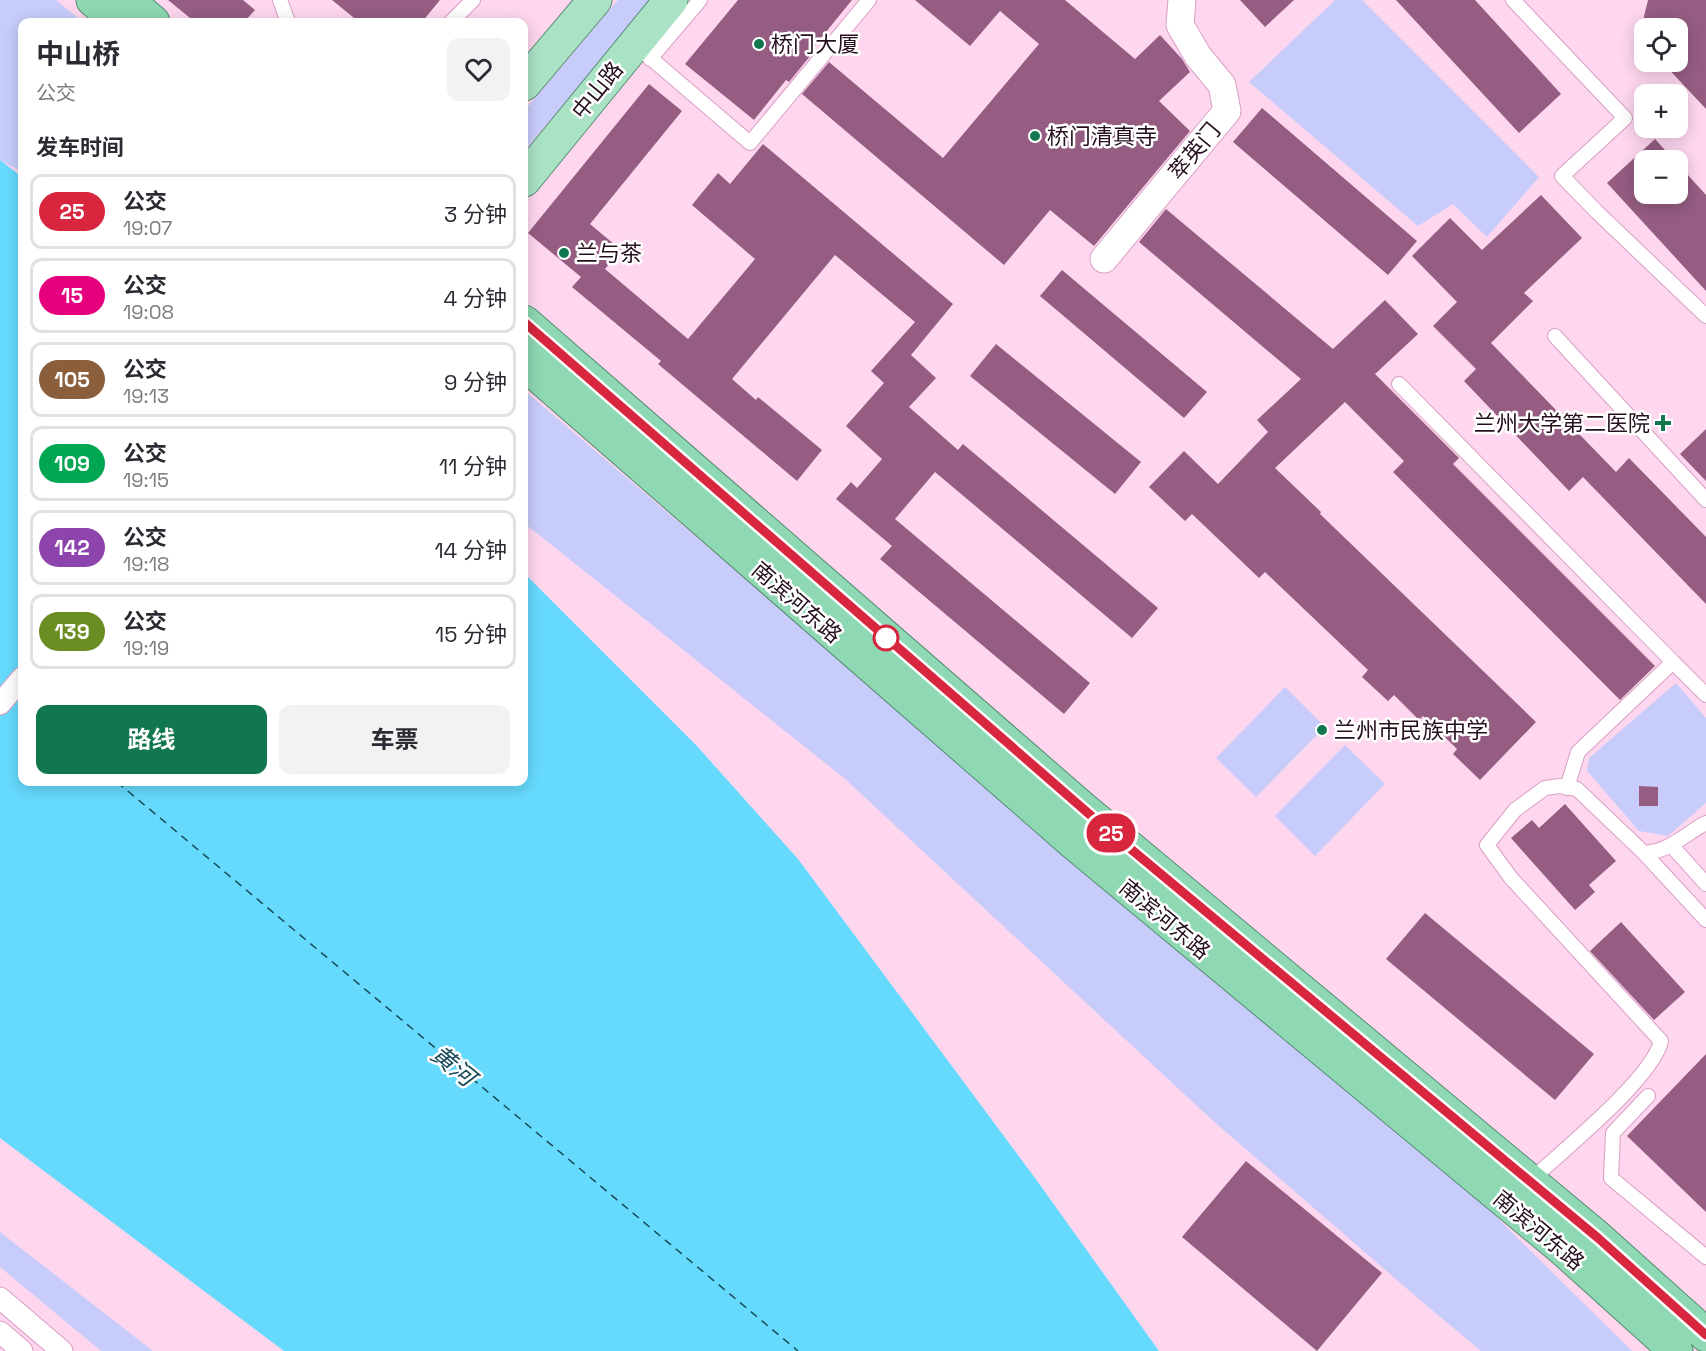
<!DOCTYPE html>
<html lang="zh">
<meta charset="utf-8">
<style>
:root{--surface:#fff;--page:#f2f2f3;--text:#2b2b33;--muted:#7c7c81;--line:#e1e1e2;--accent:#11774f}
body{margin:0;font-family:"Space Grotesk","Noto Sans SC",sans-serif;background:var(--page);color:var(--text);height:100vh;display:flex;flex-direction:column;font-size:22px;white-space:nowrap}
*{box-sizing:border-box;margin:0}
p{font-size:20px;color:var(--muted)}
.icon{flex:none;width:33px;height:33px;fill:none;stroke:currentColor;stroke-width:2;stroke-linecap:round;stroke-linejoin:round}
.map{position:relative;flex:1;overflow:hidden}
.side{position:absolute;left:18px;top:18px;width:510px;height:768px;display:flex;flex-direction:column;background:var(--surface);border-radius:12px;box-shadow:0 3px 15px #0003}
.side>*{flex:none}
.badge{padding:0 12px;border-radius:20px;font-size:21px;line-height:39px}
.controls{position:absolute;left:1634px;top:18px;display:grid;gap:12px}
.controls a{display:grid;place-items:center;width:54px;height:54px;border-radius:12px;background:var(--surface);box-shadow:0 3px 15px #0003;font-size:30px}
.map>.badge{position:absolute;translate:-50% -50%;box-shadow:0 0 0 3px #fff}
h2{padding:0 18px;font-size:22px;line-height:54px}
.round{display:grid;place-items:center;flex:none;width:63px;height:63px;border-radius:12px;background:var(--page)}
.headline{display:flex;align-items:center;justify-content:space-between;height:102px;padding:0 18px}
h1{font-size:28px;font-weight:700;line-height:45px}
.primary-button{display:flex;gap:12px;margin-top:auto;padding:12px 18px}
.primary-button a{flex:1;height:69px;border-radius:12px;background:var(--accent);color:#fff;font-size:24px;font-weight:700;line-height:69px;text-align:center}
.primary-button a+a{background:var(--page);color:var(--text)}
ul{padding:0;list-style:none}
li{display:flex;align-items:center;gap:18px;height:75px;margin:0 12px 9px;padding:0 6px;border:3px solid var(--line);border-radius:12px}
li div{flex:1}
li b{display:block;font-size:22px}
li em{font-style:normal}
li .badge{min-width:66px;font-weight:700;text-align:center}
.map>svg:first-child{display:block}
.green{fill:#c7ccfb}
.water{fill:#66dafd}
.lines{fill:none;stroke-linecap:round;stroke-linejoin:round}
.ferry{stroke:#194b5a;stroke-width:1.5;stroke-dasharray:8 6;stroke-linecap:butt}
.building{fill:#955d82}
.service-casing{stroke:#da9ec5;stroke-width:16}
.pedestrian-casing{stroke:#da9ec5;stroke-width:23}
.minor-casing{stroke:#da9ec5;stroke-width:29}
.primary-casing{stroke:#568c72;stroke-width:35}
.trunk-casing{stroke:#568c72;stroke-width:35}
.service{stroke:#fff;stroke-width:14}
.pedestrian{stroke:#fff;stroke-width:21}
.minor{stroke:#fff;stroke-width:27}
.primary{stroke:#aae2c6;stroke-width:33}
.trunk{stroke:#8ed8b3;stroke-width:33}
.line-casing{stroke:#fff;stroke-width:14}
.line{stroke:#d7263d;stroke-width:9}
.poi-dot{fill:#11774f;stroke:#fff;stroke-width:2}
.stop-dot{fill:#fff;stroke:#d7263d;stroke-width:3}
.labels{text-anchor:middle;stroke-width:5;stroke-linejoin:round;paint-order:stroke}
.poi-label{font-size:22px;fill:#250f1e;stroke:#fff;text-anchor:start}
.street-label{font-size:22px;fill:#250f1e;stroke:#fff}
.water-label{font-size:24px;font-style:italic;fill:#194b5a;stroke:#fff}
</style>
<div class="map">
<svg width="1706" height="1351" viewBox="0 0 1706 1351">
<rect width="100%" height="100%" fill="#fed7ef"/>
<path class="green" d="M 0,0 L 56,0 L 83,22 L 22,22 L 22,172 L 0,160 Z
M 618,0 L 652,0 L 524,151 L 524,111 Z
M 1335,0 L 1362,0 L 1539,177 L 1487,237 L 1453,204 L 1418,226 L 1249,82 Z
M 524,390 L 1133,910 L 1465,1186 L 1632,1351 L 1481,1351 L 1420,1300 L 1211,1119 L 844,778 L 524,523 Z
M 1676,683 L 1706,718 L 1706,803 L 1668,836 L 1639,831 L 1587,771 L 1589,758 Z
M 1285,687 L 1325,727 L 1256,797 L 1216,758 Z
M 1345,745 L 1385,784 L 1315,856 L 1275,816 Z
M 0,1232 L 153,1351 L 101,1351 L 0,1267 Z"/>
<path class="water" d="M 0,160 L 22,177 L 22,782 L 524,782 L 524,573 L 696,745 L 798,859 L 1035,1178 L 1159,1351 L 284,1351 L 0,1138 Z"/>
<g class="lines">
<path class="ferry" d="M 17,698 L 22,703
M 117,782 L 798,1351"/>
</g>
<path class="building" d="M 168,0 L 243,0 L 255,10 L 244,22 L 195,22 Z
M 332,0 L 440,0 L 422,22 L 359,22 Z
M 738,0 L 852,0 L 813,48 L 815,50 L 789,82 L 786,80 L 754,120 L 685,64 Z
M 915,0 L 1065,0 L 1135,59 L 1160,35 L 1182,59 L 1190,72 L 1159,101 L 1190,131 L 1094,246 L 1050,210 L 1004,265 L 802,94 L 829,62 L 943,158 L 1039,44 L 1000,11 L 970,46 Z
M 1240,0 L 1294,0 L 1265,27 Z
M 1396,0 L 1475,0 L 1561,94 L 1519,133 Z
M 1648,0 L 1706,0 L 1706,109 L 1662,62 L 1677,62 L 1677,28 L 1644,28 L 1644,42 L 1639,37 Z
M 649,84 L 682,111 L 590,224 L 621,250 L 605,269 L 688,339 L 755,259 L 692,205 L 718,173 L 730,184 L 763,144 L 953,304 L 911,355 L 936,378 L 909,407 L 958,450 L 963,444 L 1158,608 L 1132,638 L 935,472 L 895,519 L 1090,683 L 1064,714 L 880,559 L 892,546 L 836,499 L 851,482 L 857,488 L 882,459 L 846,426 L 884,383 L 871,371 L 915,322 L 835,255 L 732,379 L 756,400 L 758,397 L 822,450 L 797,481 L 658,364 L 661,361 L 572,287 L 581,277 L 528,233 Z
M 1262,108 L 1417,241 L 1388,275 L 1233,142 Z
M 1655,139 L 1674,160 L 1644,160 L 1644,194 L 1677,194 L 1677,163 L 1706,195 L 1706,291 L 1607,183 Z
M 1541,195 L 1582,238 L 1524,293 L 1533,301 L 1491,343 L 1616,472 L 1629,458 L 1706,537 L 1706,604 L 1583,477 L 1569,491 L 1464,381 L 1476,369 L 1433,326 L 1457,302 L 1412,256 L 1450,218 L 1482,250 Z
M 1166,209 L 1333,349 L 1385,300 L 1418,334 L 1375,374 L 1459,458 L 1453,464 L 1655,666 L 1620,700 L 1393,472 L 1404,461 L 1345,402 L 1275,468 L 1321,512 L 1320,514 L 1536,722 L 1480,780 L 1453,754 L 1457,749 L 1423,716 L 1419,720 L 1394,695 L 1388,701 L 1362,677 L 1368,670 L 1265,572 L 1259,578 L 1192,514 L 1185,521 L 1149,487 L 1184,451 L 1218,484 L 1268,432 L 1257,420 L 1301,379 L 1139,242 Z
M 1062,270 L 1207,392 L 1184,418 L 1040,296 Z
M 996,344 L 1141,462 L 1115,494 L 970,376 Z
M 1706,429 L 1706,481 L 1680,454 Z
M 1639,786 L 1658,787 L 1658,806 L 1639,806 Z
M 1565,804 L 1616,861 L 1589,885 L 1595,892 L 1575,910 L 1511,838 L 1532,820 L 1539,828 Z
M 1425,913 L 1594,1054 L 1555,1100 L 1386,959 Z
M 1621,922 L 1685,992 L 1654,1020 L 1590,951 Z
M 1706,1054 L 1706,1212 L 1627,1136 Z
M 1246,1161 L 1382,1273 L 1317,1351 L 1182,1237 Z"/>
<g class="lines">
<g class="service-casing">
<path id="service" d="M 280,0 L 288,22
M 1513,0 L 1625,118 L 1562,176 L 1597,212 L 1706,316
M 451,22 L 473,0
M 634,44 L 750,143 L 869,0
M 650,59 L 700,0
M 1555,336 L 1706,500
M 1399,384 L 1673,662 L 1578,752 L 1567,788
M 1673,662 L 1706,695
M 1672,846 L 1706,884
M 1644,853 L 1706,920
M 1648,1096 L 1613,1133 L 1611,1178 L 1706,1257
M 1530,1181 C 1561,1152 1653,1078 1661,1041 L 1511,878 L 1487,845 L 1515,810 L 1545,788 L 1560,786 L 1577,789 L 1644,853 C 1671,851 1683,835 1706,823"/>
</g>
<g class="pedestrian-casing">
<path id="pedestrian" d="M 0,704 L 22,678
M 0,1298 L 62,1351
M 0,1332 L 22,1351"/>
</g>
<g class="minor-casing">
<path id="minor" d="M 1104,259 L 1227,111 L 1222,85 L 1198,56 L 1180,25 L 1182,0"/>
</g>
<g class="primary-casing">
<path id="primary" d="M 524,84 L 595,0
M 524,180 L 671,0"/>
</g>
<g class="trunk-casing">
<path id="trunk" d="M 93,0 L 120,22
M 127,0 L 153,22
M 524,322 L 1082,808 L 1598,1238 L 1706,1335
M 524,363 L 1074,843 L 1563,1249 L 1676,1351"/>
</g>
<use href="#service" class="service"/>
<use href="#pedestrian" class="pedestrian"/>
<use href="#minor" class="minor"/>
<use href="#primary" class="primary"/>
<use href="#trunk" class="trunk"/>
</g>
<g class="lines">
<g class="line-casing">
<path id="line" d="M 524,322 L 1096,820 L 1598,1238 L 1706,1335"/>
</g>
<use href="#line" class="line"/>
</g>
<g class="poi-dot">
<circle cx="759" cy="44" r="6"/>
<circle cx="1035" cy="136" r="6"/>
<circle cx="564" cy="253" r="6"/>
<path d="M1660 414h6v6h6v6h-6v6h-6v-6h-6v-6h6z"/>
<circle cx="1322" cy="730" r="6"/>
</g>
<circle class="stop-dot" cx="886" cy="638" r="12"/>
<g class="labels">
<g class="poi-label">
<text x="771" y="52">桥门大厦</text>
<text x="1047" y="144">桥门清真寺</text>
<text x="576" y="261">兰与茶</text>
<text x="1650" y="431" text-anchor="end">兰州大学第二医院</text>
<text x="1334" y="738">兰州市民族中学</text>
</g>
<g class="street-label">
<text transform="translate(597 90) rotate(-51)" y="8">中山路</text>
<text transform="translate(1194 151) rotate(-50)" y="8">萃英门</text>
<text transform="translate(797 602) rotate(41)" y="8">南滨河东路</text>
<text transform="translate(1165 919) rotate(40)" y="8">南滨河东路</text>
<text transform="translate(1539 1230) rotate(40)" y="8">南滨河东路</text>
</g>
<g class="water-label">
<text transform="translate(453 1066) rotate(39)" y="8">黄河</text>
</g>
</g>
</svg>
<div class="controls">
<a><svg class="icon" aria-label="locate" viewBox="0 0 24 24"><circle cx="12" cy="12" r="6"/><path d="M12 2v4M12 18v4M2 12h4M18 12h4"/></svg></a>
<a>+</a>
<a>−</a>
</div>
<b class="badge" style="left:1111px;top:833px;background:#d7263d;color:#fff">25</b>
<section class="side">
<div class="headline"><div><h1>中山桥</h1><p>公交</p></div><a class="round"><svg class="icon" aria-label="heart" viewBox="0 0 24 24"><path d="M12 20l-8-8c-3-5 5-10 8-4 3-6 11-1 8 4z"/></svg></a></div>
<h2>发车时间</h2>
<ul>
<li><span class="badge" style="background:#d7263d;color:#fff">25</span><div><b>公交</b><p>19:07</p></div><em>3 分钟</em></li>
<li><span class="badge" style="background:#e6007e;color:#fff">15</span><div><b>公交</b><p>19:08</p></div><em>4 分钟</em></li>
<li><span class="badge" style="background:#8b5e3c;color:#fff">105</span><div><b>公交</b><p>19:13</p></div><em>9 分钟</em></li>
<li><span class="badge" style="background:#00a651;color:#fff">109</span><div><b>公交</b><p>19:15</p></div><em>11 分钟</em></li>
<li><span class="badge" style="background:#8e44ad;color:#fff">142</span><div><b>公交</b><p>19:18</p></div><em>14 分钟</em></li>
<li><span class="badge" style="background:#6b8e23;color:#fff">139</span><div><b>公交</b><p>19:19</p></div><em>15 分钟</em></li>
</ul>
<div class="primary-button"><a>路线</a><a>车票</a></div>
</section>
</div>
